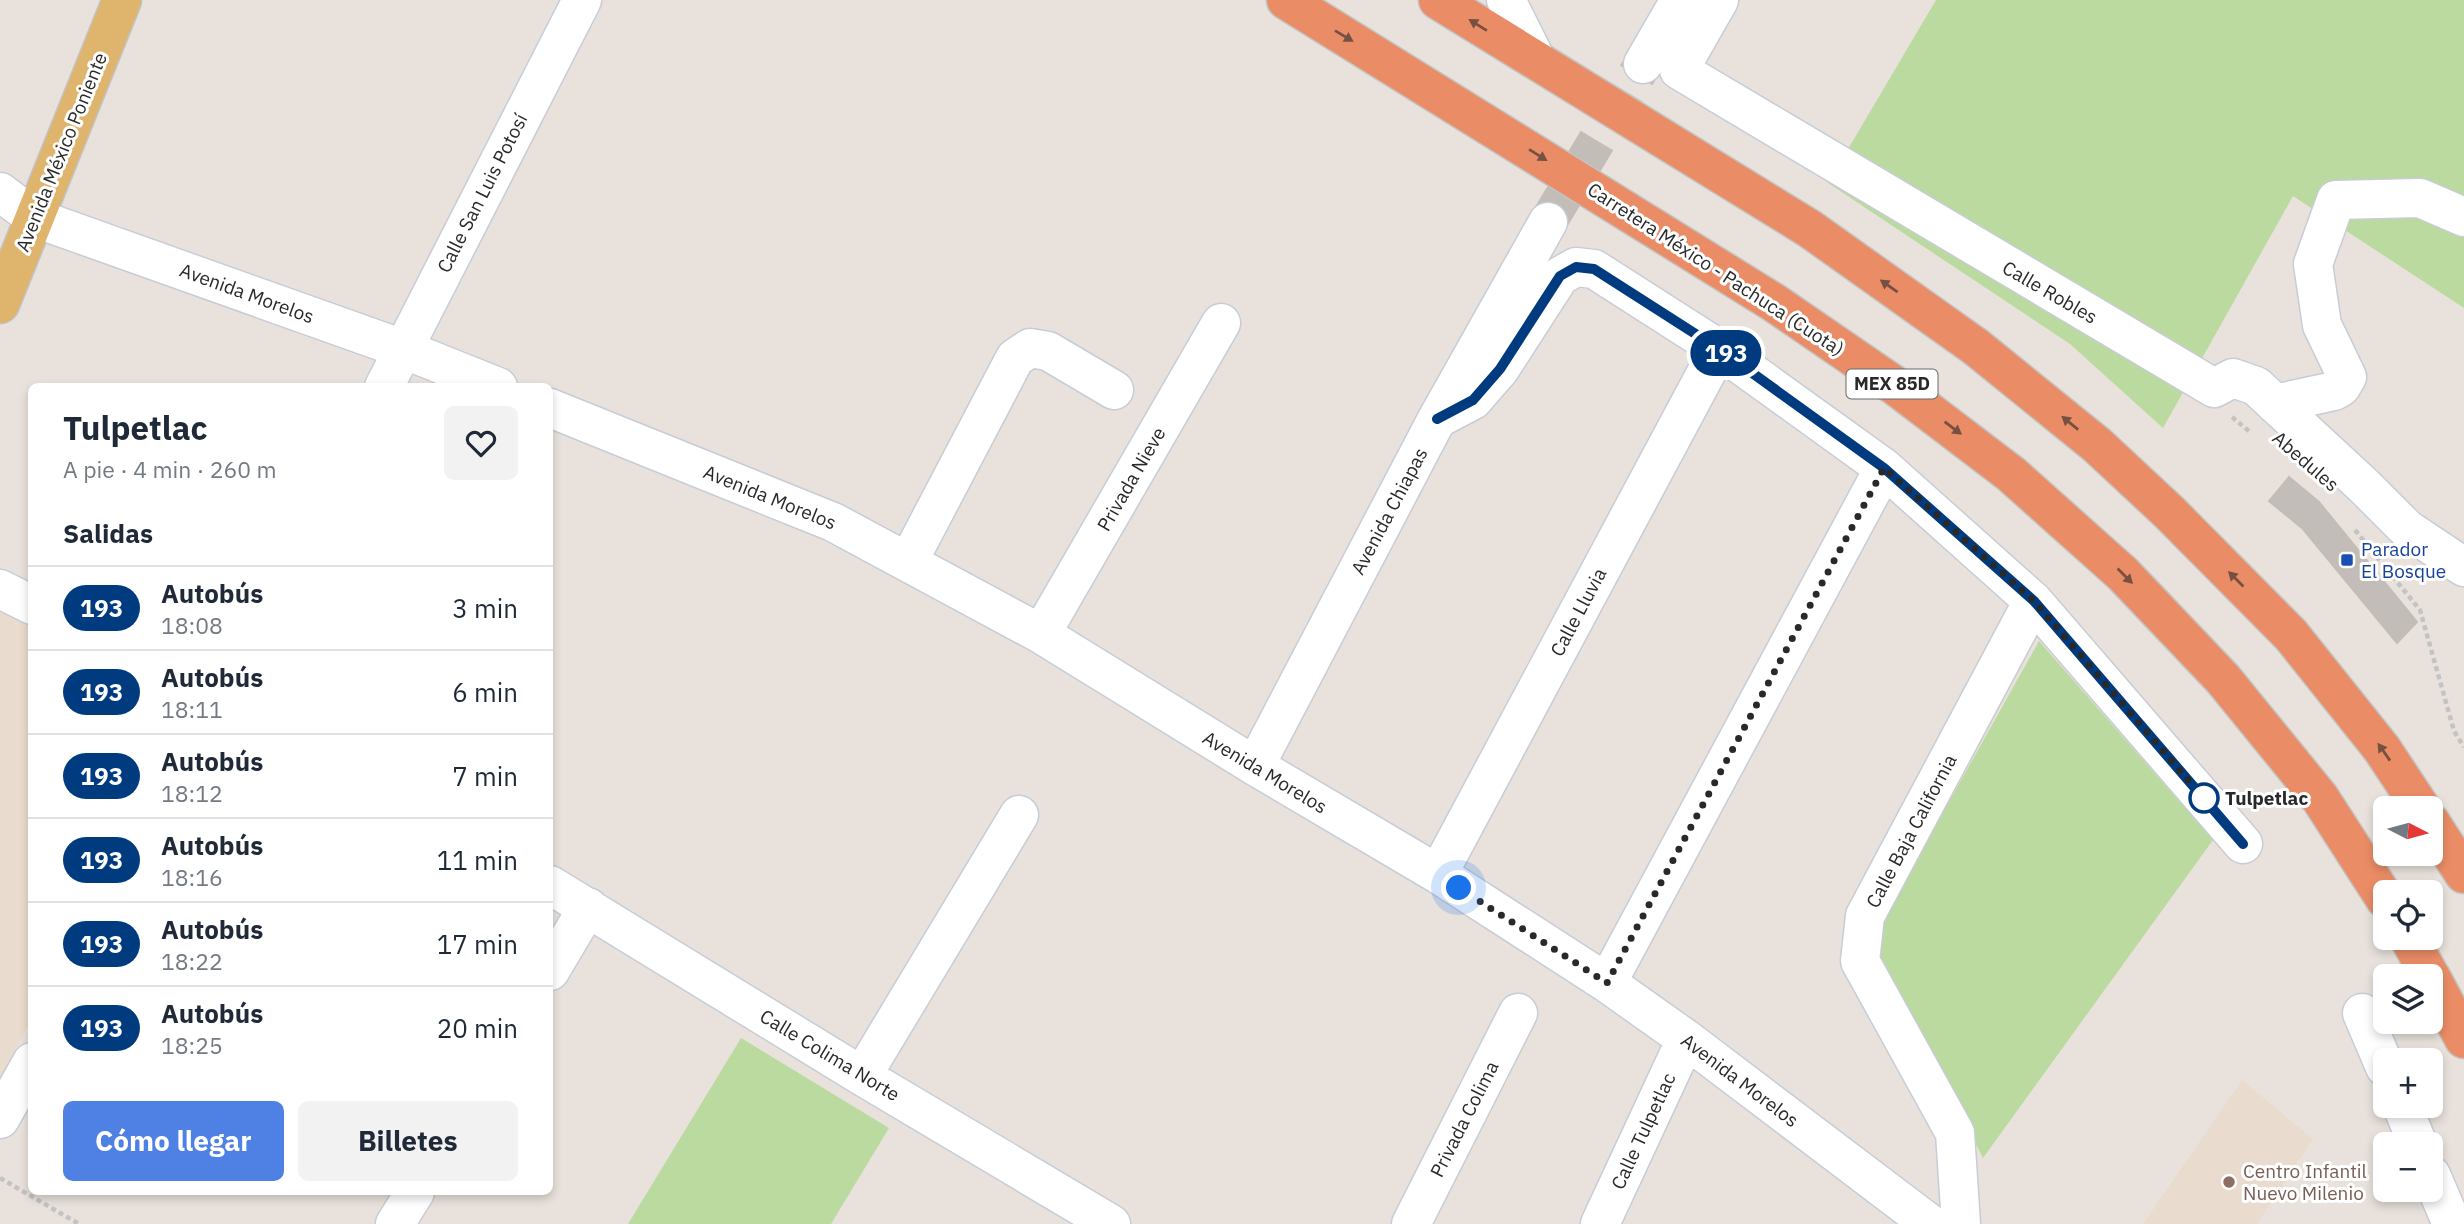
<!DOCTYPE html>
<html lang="es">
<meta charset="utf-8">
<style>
:root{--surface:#fff;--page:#f2f2f3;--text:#1f2937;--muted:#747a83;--line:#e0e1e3;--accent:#4f80e3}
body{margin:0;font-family:"IBM Plex Sans",sans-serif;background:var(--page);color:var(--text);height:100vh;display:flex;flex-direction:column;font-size:26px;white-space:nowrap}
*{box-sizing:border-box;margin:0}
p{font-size:23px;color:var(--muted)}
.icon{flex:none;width:38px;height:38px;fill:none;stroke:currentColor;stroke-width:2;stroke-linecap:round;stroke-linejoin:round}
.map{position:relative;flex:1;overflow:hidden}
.sheet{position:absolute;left:28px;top:383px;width:525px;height:812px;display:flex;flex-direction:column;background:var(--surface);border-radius:10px;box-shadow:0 4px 10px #0003}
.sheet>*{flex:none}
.badge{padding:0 14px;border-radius:23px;font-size:24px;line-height:46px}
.needle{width:46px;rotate:96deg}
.buttons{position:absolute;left:2373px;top:796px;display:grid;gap:14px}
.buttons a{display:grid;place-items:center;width:70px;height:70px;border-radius:10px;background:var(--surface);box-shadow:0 4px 10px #0003;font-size:35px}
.you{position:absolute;width:35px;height:35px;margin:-18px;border:5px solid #fff;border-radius:50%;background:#1a73e8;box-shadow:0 0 0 10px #1a73e833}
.map>.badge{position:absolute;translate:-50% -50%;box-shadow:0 0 0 4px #fff}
h2{padding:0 35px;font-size:26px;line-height:63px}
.round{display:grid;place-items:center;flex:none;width:74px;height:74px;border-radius:10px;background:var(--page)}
.summary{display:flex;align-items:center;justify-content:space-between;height:119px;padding:0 35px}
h1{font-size:33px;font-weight:700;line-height:52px}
.cta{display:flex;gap:14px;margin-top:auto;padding:14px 35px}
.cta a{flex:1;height:80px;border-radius:10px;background:var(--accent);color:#fff;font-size:28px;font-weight:700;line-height:80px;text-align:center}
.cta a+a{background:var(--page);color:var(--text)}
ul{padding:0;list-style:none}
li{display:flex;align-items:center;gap:21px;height:84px;padding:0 35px;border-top:2px solid var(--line)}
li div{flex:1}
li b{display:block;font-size:26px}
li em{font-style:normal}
li .badge{min-width:77px;font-weight:700;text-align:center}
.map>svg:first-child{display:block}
.education{fill:#e9dcce}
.green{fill:#bbda9f}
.building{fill:#c2bdb8;stroke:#c4bdb6;stroke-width:2}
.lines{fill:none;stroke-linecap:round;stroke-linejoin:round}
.minor-tunnel{stroke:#c3bdb8;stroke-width:38;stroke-dasharray:38 19;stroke-linecap:butt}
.minor-casing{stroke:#c8ccd5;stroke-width:41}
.major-casing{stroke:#c3c3c3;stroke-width:41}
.highway-casing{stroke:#c3c3c3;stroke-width:41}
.path{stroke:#c3c3c3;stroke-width:4.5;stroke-dasharray:5 3.5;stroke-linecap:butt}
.minor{stroke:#fff;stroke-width:38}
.major{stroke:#dfb46c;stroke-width:38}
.highway{stroke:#ea8d66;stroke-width:38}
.oneway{fill:#765141}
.line-casing{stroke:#fff;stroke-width:16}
.line{stroke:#003b80;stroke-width:10}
.walk{stroke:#292929;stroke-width:7;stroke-dasharray:0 12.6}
.transit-dot{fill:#1a4fb4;stroke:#fff;stroke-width:2.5}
.stop-dot{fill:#fff;stroke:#003b80;stroke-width:3.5}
.education-dot{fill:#8d6e63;stroke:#fff;stroke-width:2.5}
.labels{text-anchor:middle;stroke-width:6;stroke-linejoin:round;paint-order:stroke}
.shield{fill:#fff;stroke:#696969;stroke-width:2}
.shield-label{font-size:18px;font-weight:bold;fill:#292929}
.street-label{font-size:19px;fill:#292929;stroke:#fff}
.transit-label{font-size:19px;fill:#164399;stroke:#fff;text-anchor:start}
.stop-label{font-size:19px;font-weight:bold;fill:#292929;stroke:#fff;text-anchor:start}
.education-label{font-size:19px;fill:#785e54;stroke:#fff;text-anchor:start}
</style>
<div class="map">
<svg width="2464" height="1224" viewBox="0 0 2464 1224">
<rect width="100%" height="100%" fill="#e9e2dc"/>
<path class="education" d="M 0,611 L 32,628 L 31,1020 L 0,1079 Z
M 2242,1080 L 2313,1139 L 2257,1224 L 2143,1224 Z"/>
<path class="green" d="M 1936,0 L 2464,0 L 2464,308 L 2293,196 L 2163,428 L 2070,344 L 1828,183 Z
M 2039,641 L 2213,840 L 1983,1158 L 1880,958 L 1884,918 Z
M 741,1038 L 889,1128 L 831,1224 L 628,1224 Z"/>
<path class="building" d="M 2289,477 L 2319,502 L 2417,622 L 2397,643 L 2303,529 L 2269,501 Z"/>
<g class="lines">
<path class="minor-tunnel" d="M 1548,222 L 1643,64"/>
<g class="minor-casing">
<path id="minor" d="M 1506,0 L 1536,60
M 1719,0 L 1679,70 L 2214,388 L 2233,378 L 2256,386 L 2364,486 L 2407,529 L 2464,567
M 1643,64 L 1680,0
M 0,192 L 35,218 L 403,349 L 498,387
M 384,387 L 582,0
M 2275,404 L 2334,391 L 2341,387 L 2347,377 L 2322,325 L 2313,264 L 2336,200 L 2420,198 L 2464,217
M 550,408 L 833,522 L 1041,634 L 1255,766 L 1438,874 L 1607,983 L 1686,1039 L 1930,1224
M 1437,419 L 1473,400 L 1500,369 L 1560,276 L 1576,267 L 1594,269 L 1719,349 L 1884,468 L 2033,601 L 2243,844
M 908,562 L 1015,358 L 1030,348 L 1048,351 L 1114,390
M 0,589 L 32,605
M 1041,634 L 1221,323
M 1255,766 L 1437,419 L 1548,222
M 1438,874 L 1719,349
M 550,885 L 862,1076 L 1111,1224
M 550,971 L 588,907
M 1607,983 L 1884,468
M 2362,1013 L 2385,1067
M 862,1076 L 1019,815
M 2402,1106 L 2418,1144
M 0,1119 L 32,1062
M 2431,1175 L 2452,1224
M 395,1224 L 415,1192
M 1411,1224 L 1518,1013
M 1600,1224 L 1686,1039
M 1961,1224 L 1955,1133 L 1860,961 L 1865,916 L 2033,601"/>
</g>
<g class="major-casing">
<path id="major" d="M 0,304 L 122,0"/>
</g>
<g class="highway-casing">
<path id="highway" d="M 1286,0 L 1773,302 L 1894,385 L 2011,474 L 2123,574 L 2223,679 L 2320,798 L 2385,899
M 1438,0 L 1810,229 L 1976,347 L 2097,445 L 2170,513 L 2291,635 L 2382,749 L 2421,808
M 2431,823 L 2464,874
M 2409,938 L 2430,976
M 2431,977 L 2464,1039"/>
</g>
<path class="path" d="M 2232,417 L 2250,432
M 2355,530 L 2420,610 L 2454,731 L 2464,747
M 0,1178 L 79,1224"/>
<use href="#minor" class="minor"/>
<use href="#major" class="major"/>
<use href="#highway" class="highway"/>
</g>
<defs><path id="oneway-solid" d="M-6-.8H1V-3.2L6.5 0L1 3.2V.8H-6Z" transform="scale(1.75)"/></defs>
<g class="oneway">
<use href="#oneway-solid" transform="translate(1478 25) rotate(-148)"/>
<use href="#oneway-solid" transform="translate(1344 36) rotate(31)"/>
<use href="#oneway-solid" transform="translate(1538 155) rotate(32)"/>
<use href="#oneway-solid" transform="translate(1889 286) rotate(-145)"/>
<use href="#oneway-solid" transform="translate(2070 423) rotate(-141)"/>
<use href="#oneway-solid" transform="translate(1953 428) rotate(37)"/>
<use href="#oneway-solid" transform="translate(2125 576) rotate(45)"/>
<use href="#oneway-solid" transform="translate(2236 579) rotate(-135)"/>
<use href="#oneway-solid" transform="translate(2384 752) rotate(-125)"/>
</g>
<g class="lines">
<g class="line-casing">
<path id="line" d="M 1437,419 L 1473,400 L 1500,369 L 1560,276 L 1576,267 L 1594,269 L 1719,349 L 1884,468 L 2034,601 L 2243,844"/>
</g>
<use href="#line" class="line"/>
<path class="walk" d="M 1459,888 L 1607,983 L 1884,468 L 2034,601 L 2208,803 L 2204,798"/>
</g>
<rect class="transit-dot" x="2340" y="553" width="14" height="14" rx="3.5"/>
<circle class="stop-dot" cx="2204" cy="798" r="14"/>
<circle class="education-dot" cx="2229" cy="1182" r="7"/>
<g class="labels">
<rect class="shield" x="1846.5" y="369.5" width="91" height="29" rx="5"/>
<g class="shield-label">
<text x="1892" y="390">MEX 85D</text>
</g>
<g class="street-label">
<text transform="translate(61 152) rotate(-68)" y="7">Avenida México Poniente</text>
<text transform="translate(482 193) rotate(-63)" y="7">Calle San Luis Potosí</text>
<text transform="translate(1716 269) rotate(33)" y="7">Carretera México - Pachuca (Cuota)</text>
<text transform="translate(2050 292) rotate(30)" y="7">Calle Robles</text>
<text transform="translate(247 293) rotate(20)" y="7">Avenida Morelos</text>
<text transform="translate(2306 461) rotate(41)" y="7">Abedules</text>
<text transform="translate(1131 479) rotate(-60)" y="7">Privada Nieve</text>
<text transform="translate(770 497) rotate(22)" y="7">Avenida Morelos</text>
<text transform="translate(1389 511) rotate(-62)" y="7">Avenida Chiapas</text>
<text transform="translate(1578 612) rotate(-62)" y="7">Calle Lluvia</text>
<text transform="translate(1265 772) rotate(31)" y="7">Avenida Morelos</text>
<text transform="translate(1911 831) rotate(-62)" y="7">Calle Baja California</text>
<text transform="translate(830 1055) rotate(31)" y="7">Calle Colima Norte</text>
<text transform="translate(1740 1080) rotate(37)" y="7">Avenida Morelos</text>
<text transform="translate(1464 1119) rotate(-63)" y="7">Privada Colima</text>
<text transform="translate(1643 1131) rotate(-65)" y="7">Calle Tulpetlac</text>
</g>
<g class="transit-label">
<text x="2361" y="556">Parador<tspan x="2361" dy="22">El Bosque</tspan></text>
</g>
<g class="stop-label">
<text x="2225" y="805">Tulpetlac</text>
</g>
<g class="education-label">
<text x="2243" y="1178">Centro Infantil<tspan x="2243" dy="22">Nuevo Milenio</tspan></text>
</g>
</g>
</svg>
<div class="buttons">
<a><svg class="needle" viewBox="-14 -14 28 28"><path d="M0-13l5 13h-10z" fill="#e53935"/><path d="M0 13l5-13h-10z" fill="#747a83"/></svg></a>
<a><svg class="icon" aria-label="locate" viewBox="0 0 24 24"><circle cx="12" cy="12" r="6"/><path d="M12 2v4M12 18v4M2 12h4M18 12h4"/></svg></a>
<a><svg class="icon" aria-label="layers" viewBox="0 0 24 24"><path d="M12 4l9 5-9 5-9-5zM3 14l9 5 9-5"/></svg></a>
<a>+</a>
<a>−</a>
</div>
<div class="you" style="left:1459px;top:888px"></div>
<b class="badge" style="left:1726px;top:353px;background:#003b80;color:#fff">193</b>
<section class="sheet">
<div class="summary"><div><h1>Tulpetlac</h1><p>A pie · 4 min · 260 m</p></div><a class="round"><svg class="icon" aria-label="heart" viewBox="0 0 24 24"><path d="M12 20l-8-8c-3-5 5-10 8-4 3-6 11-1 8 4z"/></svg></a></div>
<h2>Salidas</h2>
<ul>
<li><span class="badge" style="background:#003b80;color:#fff">193</span><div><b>Autobús</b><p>18:08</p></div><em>3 min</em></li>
<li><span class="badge" style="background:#003b80;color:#fff">193</span><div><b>Autobús</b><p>18:11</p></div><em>6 min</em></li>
<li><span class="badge" style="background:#003b80;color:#fff">193</span><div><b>Autobús</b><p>18:12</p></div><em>7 min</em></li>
<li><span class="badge" style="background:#003b80;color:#fff">193</span><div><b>Autobús</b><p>18:16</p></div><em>11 min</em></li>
<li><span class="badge" style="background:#003b80;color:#fff">193</span><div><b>Autobús</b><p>18:22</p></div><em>17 min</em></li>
<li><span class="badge" style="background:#003b80;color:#fff">193</span><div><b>Autobús</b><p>18:25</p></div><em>20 min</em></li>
</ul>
<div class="cta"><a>Cómo llegar</a><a>Billetes</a></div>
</section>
</div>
